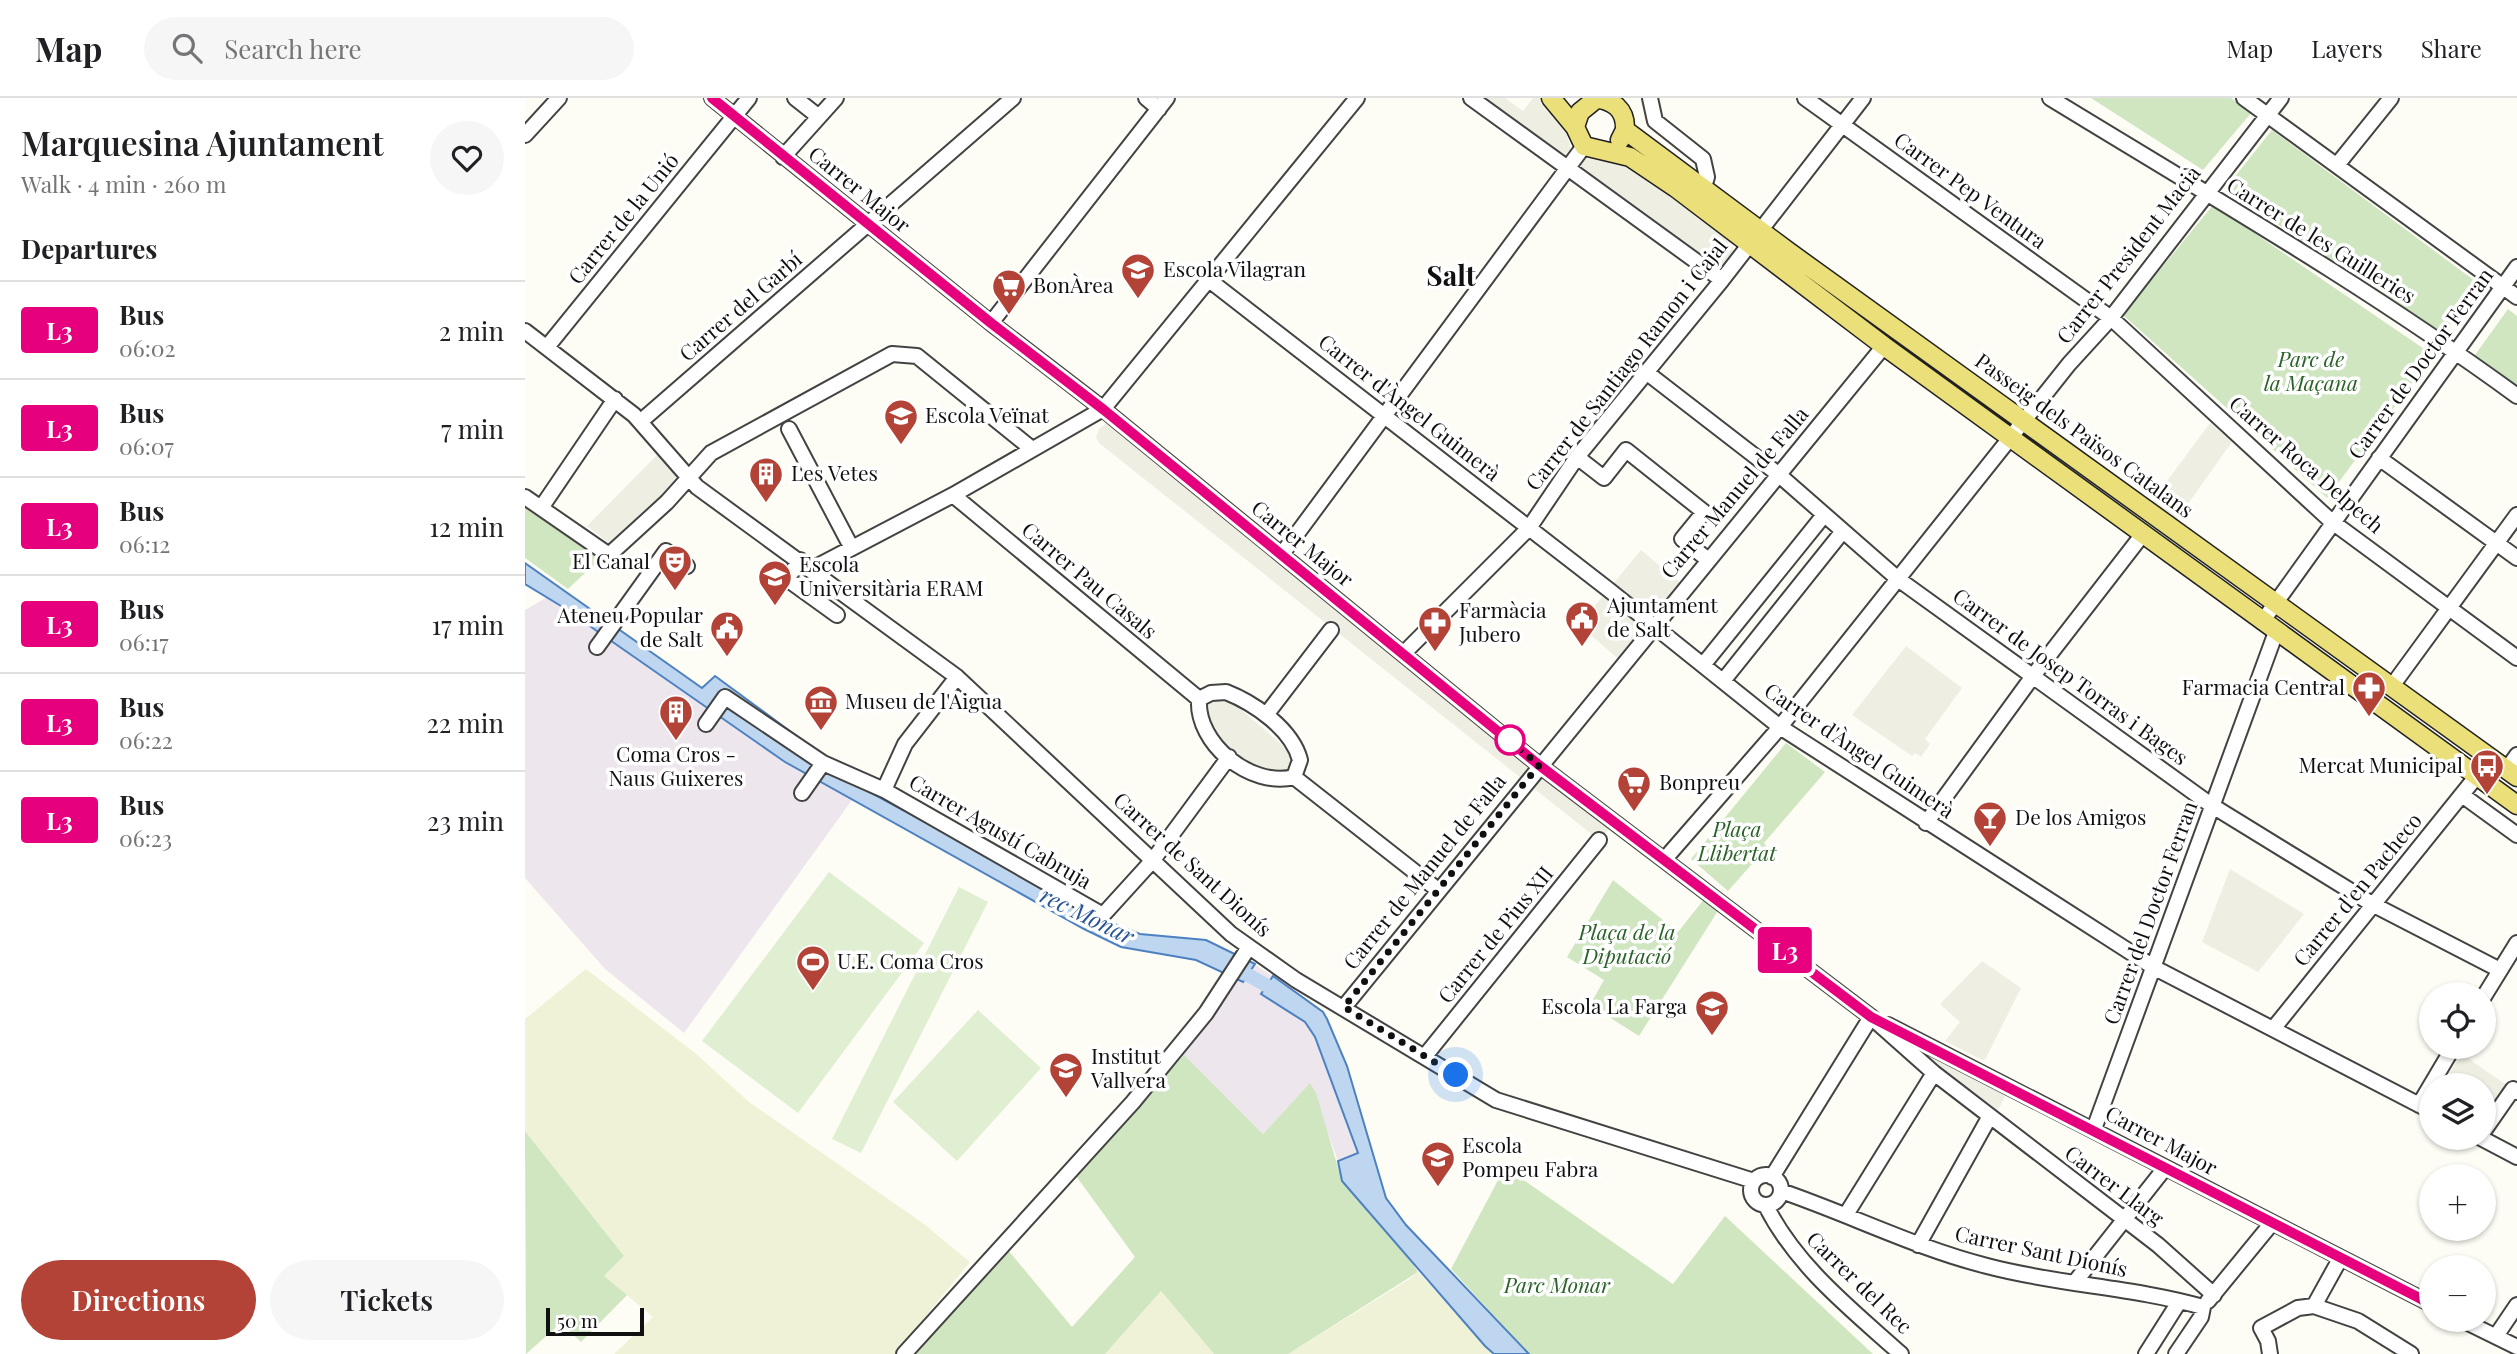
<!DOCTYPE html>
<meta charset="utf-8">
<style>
:root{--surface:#fff;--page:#f6f6f6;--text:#202124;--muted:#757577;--line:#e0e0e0;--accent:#b34336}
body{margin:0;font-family:"Playfair Display",serif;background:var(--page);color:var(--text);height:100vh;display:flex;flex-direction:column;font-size:26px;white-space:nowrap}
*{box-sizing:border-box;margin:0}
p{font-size:23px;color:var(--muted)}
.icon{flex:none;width:38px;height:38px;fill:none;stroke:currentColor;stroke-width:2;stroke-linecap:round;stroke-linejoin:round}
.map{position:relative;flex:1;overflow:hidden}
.panel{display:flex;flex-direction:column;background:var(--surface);width:525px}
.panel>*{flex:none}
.badge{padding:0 14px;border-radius:5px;font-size:24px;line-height:46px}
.tools{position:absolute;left:1894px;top:884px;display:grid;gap:14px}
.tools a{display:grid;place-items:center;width:77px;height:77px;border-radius:50%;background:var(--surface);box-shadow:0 2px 5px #0004;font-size:35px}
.scale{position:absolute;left:21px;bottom:18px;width:98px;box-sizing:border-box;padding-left:7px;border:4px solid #101010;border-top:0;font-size:19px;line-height:24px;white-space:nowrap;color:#101010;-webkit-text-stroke:5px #fff;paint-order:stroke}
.you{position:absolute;width:35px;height:35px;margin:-18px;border:5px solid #fff;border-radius:50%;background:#1a73e8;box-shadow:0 0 0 10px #1a73e833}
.map>.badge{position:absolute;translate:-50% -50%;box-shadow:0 0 0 4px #fff}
h2{padding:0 21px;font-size:26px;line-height:63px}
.round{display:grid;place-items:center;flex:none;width:74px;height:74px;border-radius:37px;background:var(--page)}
.summary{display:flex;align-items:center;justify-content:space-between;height:119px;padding:0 21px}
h1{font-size:33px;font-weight:600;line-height:52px}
.primary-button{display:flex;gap:14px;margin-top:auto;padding:14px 21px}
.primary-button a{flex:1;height:80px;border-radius:42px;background:var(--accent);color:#fff;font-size:28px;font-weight:600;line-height:80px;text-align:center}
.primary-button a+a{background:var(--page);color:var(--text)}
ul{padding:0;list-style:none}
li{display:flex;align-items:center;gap:21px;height:98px;padding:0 21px;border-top:2px solid var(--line)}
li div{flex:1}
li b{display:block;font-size:26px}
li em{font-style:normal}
li .badge{min-width:77px;font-weight:700;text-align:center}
header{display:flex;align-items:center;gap:42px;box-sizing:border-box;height:98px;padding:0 35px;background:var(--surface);border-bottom:2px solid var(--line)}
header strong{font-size:33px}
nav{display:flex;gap:38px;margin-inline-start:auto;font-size:24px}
.search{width:490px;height:63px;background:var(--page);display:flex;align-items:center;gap:18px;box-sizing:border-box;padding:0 24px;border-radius:38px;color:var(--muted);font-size:26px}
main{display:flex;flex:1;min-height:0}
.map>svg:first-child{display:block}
.industrial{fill:#eee6ed}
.farmland{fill:#f0f2d7}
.green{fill:#cfe6c1}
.pitch{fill:#e0eed2}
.plaza{fill:#efeee3}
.water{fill:#bed6f0;stroke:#4d81c0;stroke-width:2}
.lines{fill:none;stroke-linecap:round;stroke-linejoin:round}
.canal{stroke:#bed6f0;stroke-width:14}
.minor-casing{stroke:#434343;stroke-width:18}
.major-casing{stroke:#212121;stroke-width:21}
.minor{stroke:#fff;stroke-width:14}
.major{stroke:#eadf79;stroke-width:18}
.line-casing{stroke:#fff;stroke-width:16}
.line{stroke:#e6007e;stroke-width:10}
.walk{stroke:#101010;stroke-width:7;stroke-dasharray:0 12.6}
.stop-dot{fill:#fff;stroke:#e6007e;stroke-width:3.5}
.labels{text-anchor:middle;stroke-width:7;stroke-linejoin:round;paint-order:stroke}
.street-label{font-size:21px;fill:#101010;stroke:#fff}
.poi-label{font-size:21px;fill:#101010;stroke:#fff;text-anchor:start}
.park-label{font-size:21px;font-style:italic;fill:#2a6227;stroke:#fff}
.water-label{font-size:23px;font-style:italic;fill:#265496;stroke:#fff}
.district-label{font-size:28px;font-weight:bold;fill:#101010;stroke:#fff}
</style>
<header>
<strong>Map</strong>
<div class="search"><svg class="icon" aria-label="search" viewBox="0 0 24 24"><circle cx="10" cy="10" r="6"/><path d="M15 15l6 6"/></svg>Search here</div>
<nav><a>Map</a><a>Layers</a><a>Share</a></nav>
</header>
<main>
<section class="panel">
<div class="summary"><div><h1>Marquesina Ajuntament</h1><p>Walk · 4 min · 260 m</p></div><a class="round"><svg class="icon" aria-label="heart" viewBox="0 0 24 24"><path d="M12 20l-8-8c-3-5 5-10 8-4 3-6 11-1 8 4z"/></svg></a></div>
<h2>Departures</h2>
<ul>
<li><span class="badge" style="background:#e6007e;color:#fff">L3</span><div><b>Bus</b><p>06:02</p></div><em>2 min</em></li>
<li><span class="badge" style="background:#e6007e;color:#fff">L3</span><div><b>Bus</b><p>06:07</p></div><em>7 min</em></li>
<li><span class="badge" style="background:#e6007e;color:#fff">L3</span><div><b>Bus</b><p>06:12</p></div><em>12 min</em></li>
<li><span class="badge" style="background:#e6007e;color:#fff">L3</span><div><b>Bus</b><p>06:17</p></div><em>17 min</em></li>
<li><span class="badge" style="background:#e6007e;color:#fff">L3</span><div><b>Bus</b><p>06:22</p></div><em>22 min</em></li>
<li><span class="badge" style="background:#e6007e;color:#fff">L3</span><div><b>Bus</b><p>06:23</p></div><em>23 min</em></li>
</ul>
<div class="primary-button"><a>Directions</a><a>Tickets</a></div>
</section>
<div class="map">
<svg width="1992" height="1256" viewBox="0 0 1992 1256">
<rect width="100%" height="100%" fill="#fefdf5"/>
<path class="industrial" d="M 22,499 L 260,664 L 327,702 L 159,935 L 80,871 L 0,780 L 0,512 Z
M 717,859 L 748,878 L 737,896 L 781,924 L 790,939 L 833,1056 L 813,1063 L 785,986 L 738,1036 L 651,950 Z"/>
<path class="farmland" d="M 61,871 L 170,955 L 224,1004 L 399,1126 L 445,1164 L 370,1256 L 89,1256 L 128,1219 L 79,1178 L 99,1158 L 0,1033 L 0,921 Z
M 893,1174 L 969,1256 L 763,1256 L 886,1180 Z
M 636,1193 L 689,1256 L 580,1256 Z"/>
<path class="green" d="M 1566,0 L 1706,0 L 1726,15 L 1678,72 Z
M 1747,32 L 1954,186 L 1918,237 L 1700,91 Z
M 1688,107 L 1908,257 L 1802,400 L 1598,217 Z
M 1983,211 L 1992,218 L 1992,287 L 1950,257 Z
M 0,409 L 76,460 L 43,491 L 0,460 Z
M 1261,645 L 1300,674 L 1239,745 L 1242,749 L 1203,793 L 1166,761 Z
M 1088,782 L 1153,834 L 1180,800 L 1194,811 L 1114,938 L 1065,907 L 1079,882 L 1042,859 Z
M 659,957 L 738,1036 L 785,985 L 791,995 L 817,1083 L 880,1155 L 893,1174 L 763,1256 L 689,1256 L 636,1193 L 580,1256 L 391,1256 L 483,1152 L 547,1229 L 610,1159 L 551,1078 Z
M 0,1033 L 99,1158 L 79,1178 L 102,1197 L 56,1244 L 36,1225 L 1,1256 Z
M 980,1069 L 1148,1186 L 1200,1118 L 1348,1256 L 1004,1256 L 926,1171 Z"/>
<path class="pitch" d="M 304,774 L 399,845 L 273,1015 L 177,943 Z
M 434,789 L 463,804 L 336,1055 L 307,1041 Z
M 453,912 L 516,970 L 432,1063 L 368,1004 Z"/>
<path class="plaza" d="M 952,0 L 980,0 L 998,13 L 1008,0 L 1016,0 L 1037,22 L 1047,54 L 1040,63 Z
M 1056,60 L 1091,62 L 1116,73 L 1204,140 L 1208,149 L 1207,159 L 1194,173 L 1050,71 Z
M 584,323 L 1086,729 L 1074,742 L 574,345 L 571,339 L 574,331 Z
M 1685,325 L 1707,344 L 1650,424 L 1625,406 Z
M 136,353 L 151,373 L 152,384 L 85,446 L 62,428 Z
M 1116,452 L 1159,488 L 1097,564 L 1054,527 Z
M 1381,548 L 1437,590 L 1400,641 L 1405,646 L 1396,659 L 1390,655 L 1387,658 L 1327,617 Z
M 695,602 L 712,608 L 762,651 L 767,663 L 766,672 L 754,676 L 738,674 L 704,650 L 682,623 L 681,610 L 686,603 Z
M 1705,771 L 1779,816 L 1733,874 L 1677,844 Z
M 1457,863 L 1496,890 L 1460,962 L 1457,962 L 1420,943 L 1435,924 L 1415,906 Z
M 1388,943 L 1481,997 L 1473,1012 L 1388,951 Z
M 1937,956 L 1983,988 L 1958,1022 L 1958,987 L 1916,987 Z"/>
<path class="water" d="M 0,465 L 177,590 L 190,578 L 300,659 L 302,671 L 587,825 L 615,836 L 681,842 L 730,866 L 718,884 L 671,862 L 596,849 L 559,831 L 260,664 L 36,508 L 0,486 Z
M 748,878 L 798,914 L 802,921 L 822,968 L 861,1100 L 881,1127 L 1004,1256 L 969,1256 L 960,1248 L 817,1083 L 813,1063 L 833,1055 L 790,939 L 780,924 L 736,896 Z"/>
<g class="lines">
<path class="canal" d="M 707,868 L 757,896"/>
<g class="minor-casing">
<path id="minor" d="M 187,0 L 466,225 L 578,311 L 1014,667 L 1346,919 L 1409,975 L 1633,1147 L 1689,1197
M 270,0 L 294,19
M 621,0 L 634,11
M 946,0 L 1197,182
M 1125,0 L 1130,23 L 1178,61 L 1182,79 L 1179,89
M 1280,0 L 1586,220 L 1806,423 L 1992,560
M 1525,0 C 1682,96 1843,189 1992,298
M 1719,0 L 1992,199
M 0,37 L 34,0
M 258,59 L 311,0
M 1812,67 L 1866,0
M 684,182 L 1084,492 L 1255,629 L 1630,870 L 1906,1013
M 466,225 L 642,0
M 0,233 L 109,317 L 172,389 L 432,579 L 706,836 L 771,882 L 971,1002 L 1229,1083
M 22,249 L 224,0
M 1121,274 L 1253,376 L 1373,481 L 1686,707 L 1847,806 L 1975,872
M 115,324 L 488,0
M 264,331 L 323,443
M 1052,359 L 1079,380 L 1101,352 L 1179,414 L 1157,441 L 1182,461
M 1854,360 L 1992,460
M 428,397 L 674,601
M 0,399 L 84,457 L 142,404 L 186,355 L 367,256 L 392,258 L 507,351
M 16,410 L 90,301
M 757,456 L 1059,48
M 275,462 L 262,481 L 312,517
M 287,471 L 428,397 L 578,311 L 832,0
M 1737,524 L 1992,169
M 72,549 L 141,453 L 162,468
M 878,556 L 1004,430 L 1052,359 L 1197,182 L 1338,0
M 1178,567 L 1299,417
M 432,579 L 380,646 L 359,692 L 578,817 L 628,762 L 704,659
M 1198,583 L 1318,433
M 1867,588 L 1992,417
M 701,594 C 729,605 767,631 775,662 L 769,679 C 726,690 671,646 674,601 L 686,595 Z
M 741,617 L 806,532
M 181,626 L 200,599 L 298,665 L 359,692
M 1982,671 L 1992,657
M 769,679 L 913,792
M 277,695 L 298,665
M 1937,697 L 1992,737
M 1401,725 L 1508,578 L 1618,436
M 1139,762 L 1255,629 L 1544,266 L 1586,220 L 1756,0
M 1958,900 L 1992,845
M 819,909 L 1359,248
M 1363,927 L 1906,1206
M 1748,931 L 1951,679
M 900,958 L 1074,742
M 1894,1007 L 1929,948
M 1569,1031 L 1751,534
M 1958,1034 L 1988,991 L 1992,994
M 1956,1040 L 1992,1059
M1226 1092a15 15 0 1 1 30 0a15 15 0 1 1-30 0Z
M 1247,1079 L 1346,919
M 1256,1093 C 1326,1117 1391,1150 1462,1168 C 1533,1187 1608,1189 1678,1209
M 1241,1108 C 1272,1169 1326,1211 1376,1256
M 1322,1115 L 1409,975
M 1393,1147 L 1465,1018
M 1550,1184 L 1640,1070
M 1683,1203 L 1747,1125
M 1789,1208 L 1833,1223 L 1886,1256
M 1937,1222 L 1992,1249
M 1971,1238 L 1992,1207
M 379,1256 L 608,1004 L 681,915 L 724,849
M 1621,1256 L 1654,1204
M 1651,1256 L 1676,1219 L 1678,1209
M 1745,1256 L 1743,1243 L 1736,1230 L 1773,1210 L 1789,1208 L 1815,1161"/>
</g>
<g class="major-casing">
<path id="major" d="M 1026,0 L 1050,29 L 1059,48 L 1105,59 L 1151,90 L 1359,248 L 1992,707
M 1069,0 C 1088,2 1101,11 1100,32 L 1095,42
M 1050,29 L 1055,14 L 1071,1
M 1100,32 L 1264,154 L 1992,679"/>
</g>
<use href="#minor" class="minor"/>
<use href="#major" class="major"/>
</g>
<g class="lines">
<g class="line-casing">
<path id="line" d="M 187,0 L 466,225 L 579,312 L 1014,667 L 1346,919 L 1906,1206"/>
</g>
<use href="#line" class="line"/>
<path class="walk" d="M 931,977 L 819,909 L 1014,667 L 978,637 L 985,642"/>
</g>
<defs>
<g id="school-pin" transform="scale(1.75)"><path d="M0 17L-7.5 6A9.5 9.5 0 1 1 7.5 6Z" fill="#b34336" stroke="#fff"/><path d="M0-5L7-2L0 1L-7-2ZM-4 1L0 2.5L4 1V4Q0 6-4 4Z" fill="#fff"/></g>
<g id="supermarket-pin" transform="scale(1.75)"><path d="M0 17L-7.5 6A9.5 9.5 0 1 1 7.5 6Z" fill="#b34336" stroke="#fff"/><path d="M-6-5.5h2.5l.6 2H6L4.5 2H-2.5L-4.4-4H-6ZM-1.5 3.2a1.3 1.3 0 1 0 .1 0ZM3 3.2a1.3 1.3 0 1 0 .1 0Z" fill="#fff"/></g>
<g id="building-pin" transform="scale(1.75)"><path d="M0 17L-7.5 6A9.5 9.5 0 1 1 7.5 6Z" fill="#b34336" stroke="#fff"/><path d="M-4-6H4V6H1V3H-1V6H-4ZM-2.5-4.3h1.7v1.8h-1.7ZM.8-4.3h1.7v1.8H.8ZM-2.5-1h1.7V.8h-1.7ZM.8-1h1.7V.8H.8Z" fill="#fff"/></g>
<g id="theatre-pin" transform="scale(1.75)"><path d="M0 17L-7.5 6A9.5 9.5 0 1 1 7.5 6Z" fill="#b34336" stroke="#fff"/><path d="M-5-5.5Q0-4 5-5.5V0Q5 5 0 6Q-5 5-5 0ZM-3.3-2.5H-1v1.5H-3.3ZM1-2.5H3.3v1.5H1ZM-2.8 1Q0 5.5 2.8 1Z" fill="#fff"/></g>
<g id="university-pin" transform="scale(1.75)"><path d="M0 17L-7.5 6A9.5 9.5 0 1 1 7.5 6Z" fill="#b34336" stroke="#fff"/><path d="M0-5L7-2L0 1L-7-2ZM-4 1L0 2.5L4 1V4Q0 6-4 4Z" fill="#fff"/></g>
<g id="civic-pin" transform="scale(1.75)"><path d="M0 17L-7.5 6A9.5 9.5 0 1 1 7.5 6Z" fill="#b34336" stroke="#fff"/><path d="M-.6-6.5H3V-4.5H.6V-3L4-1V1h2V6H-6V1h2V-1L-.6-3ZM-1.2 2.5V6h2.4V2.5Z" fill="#fff"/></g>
<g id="pharmacy-pin" transform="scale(1.75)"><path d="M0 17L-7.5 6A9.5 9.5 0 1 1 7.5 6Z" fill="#b34336" stroke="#fff"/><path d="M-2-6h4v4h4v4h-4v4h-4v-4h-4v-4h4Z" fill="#fff"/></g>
<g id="museum-pin" transform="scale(1.75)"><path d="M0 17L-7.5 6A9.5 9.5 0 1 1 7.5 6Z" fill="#b34336" stroke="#fff"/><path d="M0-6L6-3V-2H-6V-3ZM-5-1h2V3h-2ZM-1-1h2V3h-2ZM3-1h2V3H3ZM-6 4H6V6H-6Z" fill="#fff"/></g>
<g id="bus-pin" transform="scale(1.75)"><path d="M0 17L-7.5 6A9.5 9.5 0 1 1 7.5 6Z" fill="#b34336" stroke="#fff"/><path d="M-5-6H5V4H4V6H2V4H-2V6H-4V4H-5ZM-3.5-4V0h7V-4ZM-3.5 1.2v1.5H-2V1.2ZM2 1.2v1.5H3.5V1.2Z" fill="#fff"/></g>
<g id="bar-pin" transform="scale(1.75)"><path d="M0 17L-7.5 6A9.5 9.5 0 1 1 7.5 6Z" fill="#b34336" stroke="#fff"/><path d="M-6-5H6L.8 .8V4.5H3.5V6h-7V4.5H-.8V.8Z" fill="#fff"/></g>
<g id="stadium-pin" transform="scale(1.75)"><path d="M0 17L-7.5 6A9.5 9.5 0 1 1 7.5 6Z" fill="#b34336" stroke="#fff"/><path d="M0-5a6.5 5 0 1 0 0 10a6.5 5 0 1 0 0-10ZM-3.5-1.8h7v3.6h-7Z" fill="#fff"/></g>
</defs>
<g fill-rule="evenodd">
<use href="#school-pin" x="613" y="172"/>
<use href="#supermarket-pin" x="484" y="188"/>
<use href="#school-pin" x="376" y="318"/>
<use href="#building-pin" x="241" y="376"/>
<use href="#theatre-pin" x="150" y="464"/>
<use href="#university-pin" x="250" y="479"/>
<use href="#civic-pin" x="1057" y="520"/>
<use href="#pharmacy-pin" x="910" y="525"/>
<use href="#civic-pin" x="202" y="530"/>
<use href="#pharmacy-pin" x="1844" y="590"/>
<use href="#museum-pin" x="296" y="604"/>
<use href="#building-pin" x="151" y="614"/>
<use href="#bus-pin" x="1962" y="668"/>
<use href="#supermarket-pin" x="1109" y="685"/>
<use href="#bar-pin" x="1465" y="720"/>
<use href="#stadium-pin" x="288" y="864"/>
<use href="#school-pin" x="1187" y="909"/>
<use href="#school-pin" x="541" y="971"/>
<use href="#school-pin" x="913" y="1060"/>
</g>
<circle class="stop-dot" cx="985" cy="642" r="14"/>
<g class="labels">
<g class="street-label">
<text transform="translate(334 92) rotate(39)" y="7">Carrer Major</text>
<text transform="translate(1445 93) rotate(36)" y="7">Carrer Pep Ventura</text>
<text transform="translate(99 121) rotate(-51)" y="7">Carrer de la Unió</text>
<text transform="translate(1796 143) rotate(32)" y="7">Carrer de les Guilleries</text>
<text transform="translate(1604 157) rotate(-52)" y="7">Carrer President Macià</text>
<text transform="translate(216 209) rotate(-41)" y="7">Carrer del Garbí</text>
<text transform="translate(1896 266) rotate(-54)" y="7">Carrer de Doctor Ferran</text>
<text transform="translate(1102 267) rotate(-52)" y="7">Carrer de Santiago Ramon i Cajal</text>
<text transform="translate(884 310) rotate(38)" y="7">Carrer d'Àngel Guimerà</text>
<text transform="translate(1559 338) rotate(36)" y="7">Passeig dels Països Catalans</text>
<text transform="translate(1781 367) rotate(41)" y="7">Carrer Roca Delpech</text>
<text transform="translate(1210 395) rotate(-50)" y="7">Carrer Manuel de Falla</text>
<text transform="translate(777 446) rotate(39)" y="7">Carrer Major</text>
<text transform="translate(564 483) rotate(40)" y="7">Carrer Pau Casals</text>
<text transform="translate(1545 579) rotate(36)" y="7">Carrer de Josep Torras i Bages</text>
<text transform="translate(1334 653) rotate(34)" y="7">Carrer d'Àngel Guimerà</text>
<text transform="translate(475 734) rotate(30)" y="7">Carrer Agustí Cabruja</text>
<text transform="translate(667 767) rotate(42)" y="7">Carrer de Sant Dionís</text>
<text transform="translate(900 774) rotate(-51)" y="7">Carrer de Manuel de Falla</text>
<text transform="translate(1833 792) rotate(-51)" y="7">Carrer d'en Pacheco</text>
<text transform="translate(1626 815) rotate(-70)" y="7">Carrer del Doctor Ferran</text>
<text transform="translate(971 837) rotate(-51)" y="7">Carrer de Pius XII</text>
<text transform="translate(1636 1043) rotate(28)" y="7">Carrer Major</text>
<text transform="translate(1589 1088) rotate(37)" y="7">Carrer Llarg</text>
<text transform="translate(1516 1154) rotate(12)" y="7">Carrer Sant Dionís</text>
<text transform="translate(1334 1185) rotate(44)" y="7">Carrer del Rec</text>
</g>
<g class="poi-label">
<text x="638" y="179">Escola Vilagran</text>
<text x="508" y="195">BonÀrea</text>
<text x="400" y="325">Escola Veïnat</text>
<text x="266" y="383">Les Vetes</text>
<text x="125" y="471" text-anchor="end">El Canal</text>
<text x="274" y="474">Escola<tspan x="274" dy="24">Universitària ERAM</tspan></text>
<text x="1082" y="515">Ajuntament<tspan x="1082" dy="24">de Salt</tspan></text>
<text x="934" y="520">Farmàcia<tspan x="934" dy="24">Jubero</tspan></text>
<text x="178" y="525" text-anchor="end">Ateneu Popular<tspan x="178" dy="24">de Salt</tspan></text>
<text x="1820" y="597" text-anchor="end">Farmacia Central</text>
<text x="320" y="611">Museu de l'Aigua</text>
<text x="151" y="664" text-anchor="middle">Coma Cros -<tspan x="151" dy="24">Naus Guixeres</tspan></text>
<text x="1938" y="675" text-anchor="end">Mercat Municipal</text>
<text x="1134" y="692">Bonpreu</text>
<text x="1490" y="727">De los Amigos</text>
<text x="312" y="871">U.E. Coma Cros</text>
<text x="1162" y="916" text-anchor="end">Escola La Farga</text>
<text x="566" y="966">Institut<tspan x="566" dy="24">Vallvera</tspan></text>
<text x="937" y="1055">Escola<tspan x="937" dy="24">Pompeu Fabra</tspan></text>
</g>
<g class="park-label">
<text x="1786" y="269">Parc de<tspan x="1786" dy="24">la Maçana</tspan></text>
<text x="1212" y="739">Plaça<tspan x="1212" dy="24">Llibertat</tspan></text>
<text x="1102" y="842">Plaça de la<tspan x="1102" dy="24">Diputació</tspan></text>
<text x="1032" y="1195">Parc Monar</text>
</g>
<g class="water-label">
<text transform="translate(562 818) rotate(26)" y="8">rec Monar</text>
</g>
<g class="district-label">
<text x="926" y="188">Salt</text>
</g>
</g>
</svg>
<div class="tools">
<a><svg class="icon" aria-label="locate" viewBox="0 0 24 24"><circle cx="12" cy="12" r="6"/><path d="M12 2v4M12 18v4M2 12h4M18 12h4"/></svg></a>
<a><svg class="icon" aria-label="layers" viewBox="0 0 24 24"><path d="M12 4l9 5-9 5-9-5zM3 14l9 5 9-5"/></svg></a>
<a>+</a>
<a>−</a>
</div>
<div class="scale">50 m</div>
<div class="you" style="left:931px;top:977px"></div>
<b class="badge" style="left:1260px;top:852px;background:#e6007e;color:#fff">L3</b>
</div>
</main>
